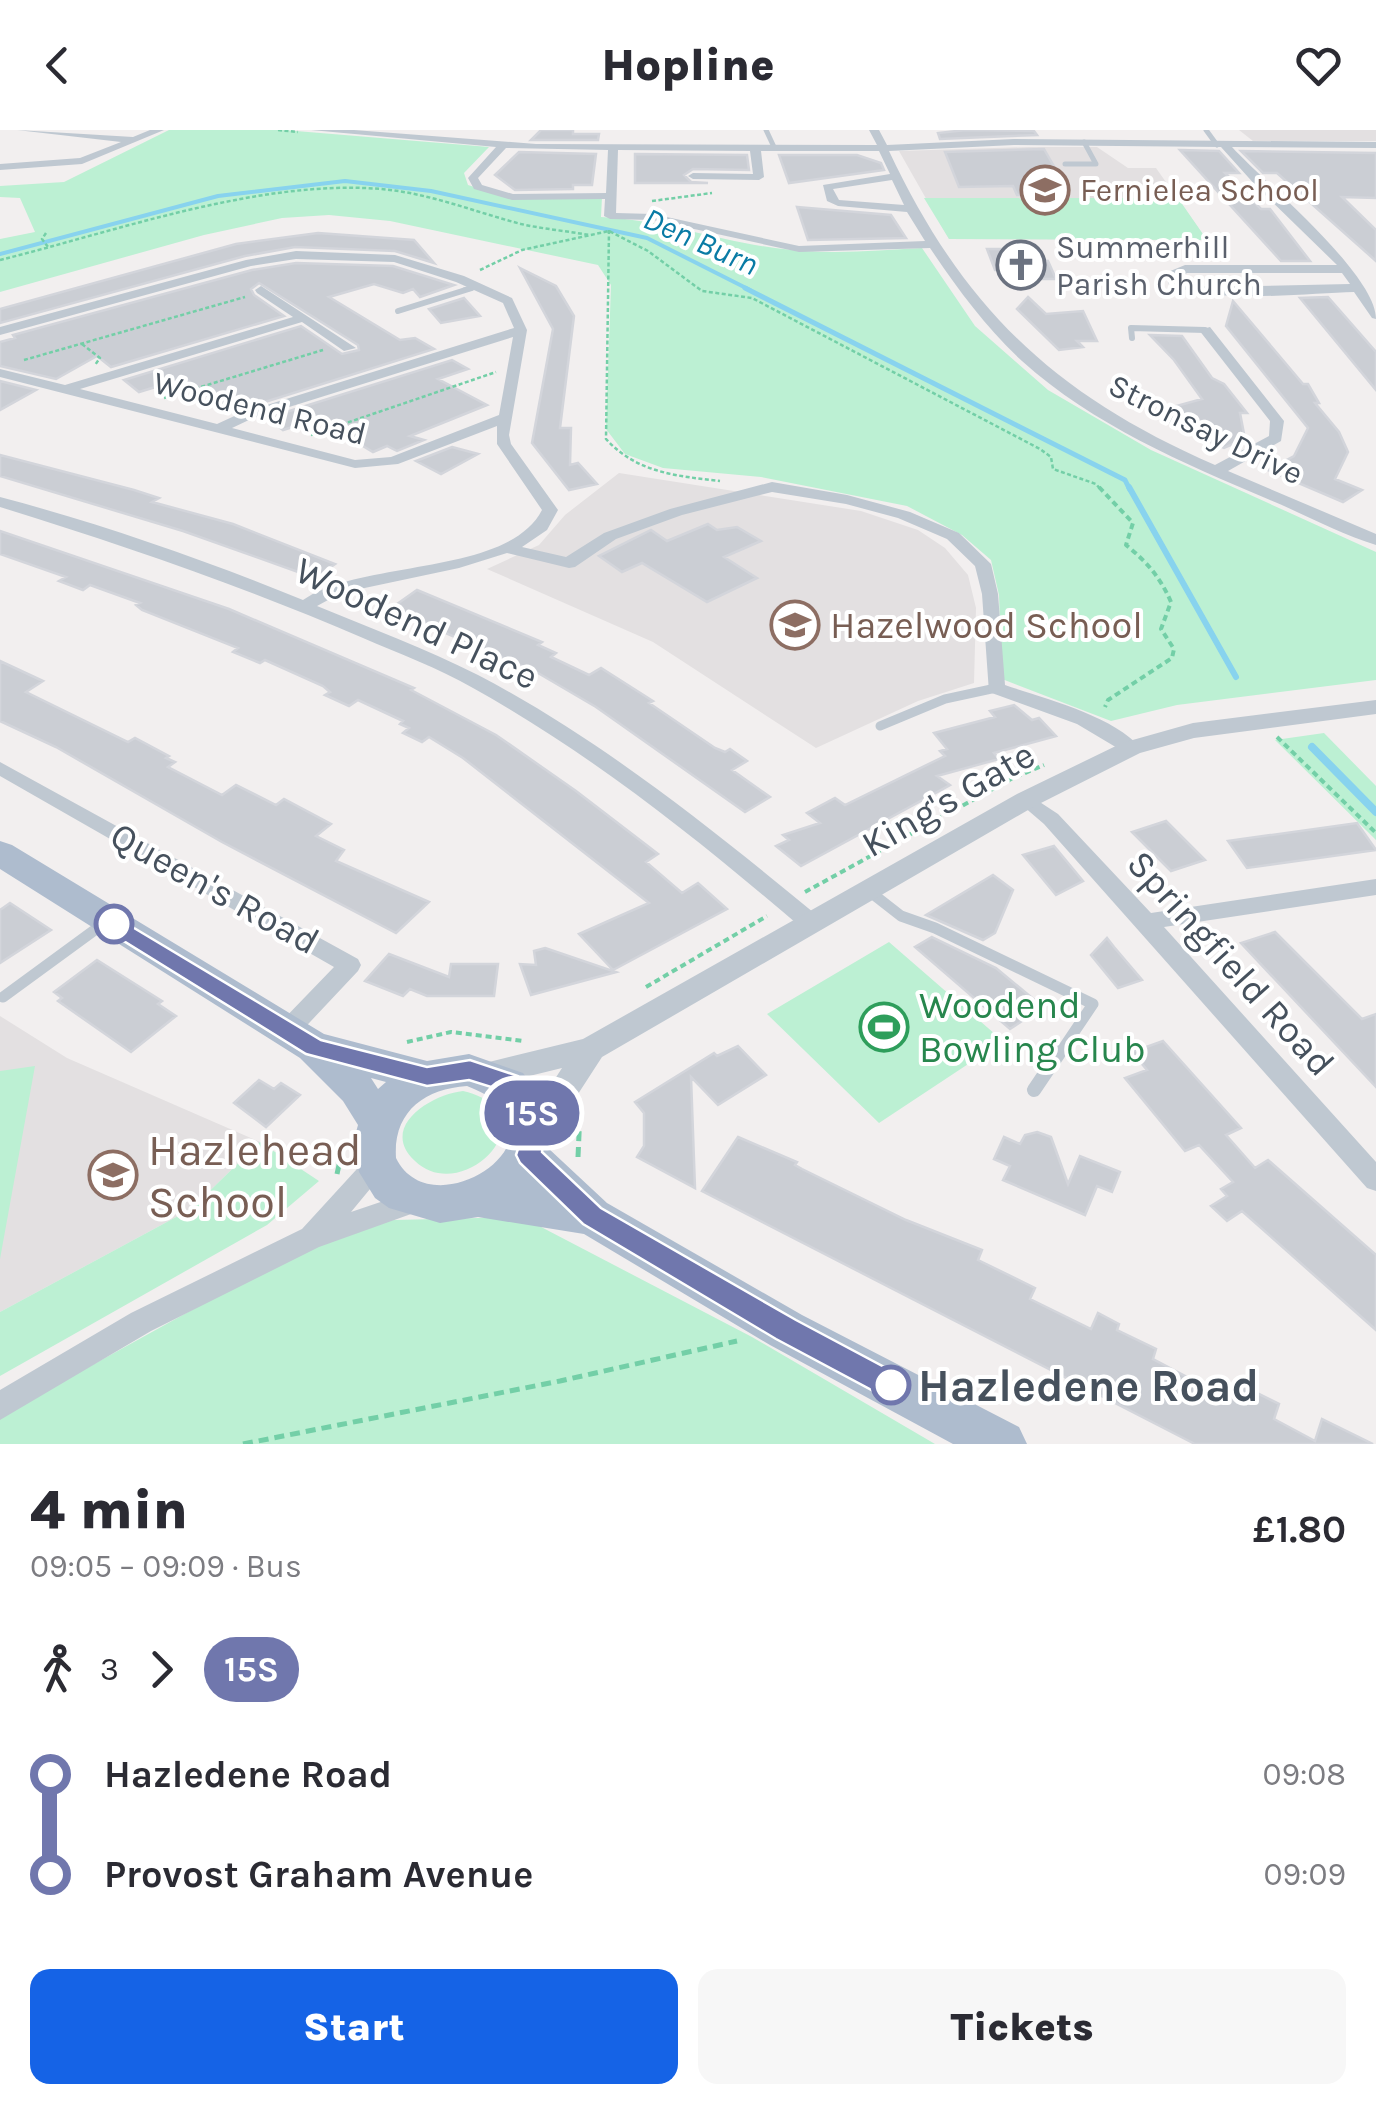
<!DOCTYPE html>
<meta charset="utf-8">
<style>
:root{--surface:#fff;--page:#f7f7f7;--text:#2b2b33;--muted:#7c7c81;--accent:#1563e6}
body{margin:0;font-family:Karla,sans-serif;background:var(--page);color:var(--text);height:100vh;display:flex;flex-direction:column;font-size:38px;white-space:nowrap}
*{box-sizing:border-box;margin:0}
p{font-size:32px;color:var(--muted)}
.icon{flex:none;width:55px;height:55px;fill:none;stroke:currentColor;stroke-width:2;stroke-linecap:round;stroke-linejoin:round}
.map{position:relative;height:1314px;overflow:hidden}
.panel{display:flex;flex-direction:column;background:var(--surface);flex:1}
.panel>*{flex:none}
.badge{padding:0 20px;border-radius:32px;font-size:35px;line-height:65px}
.map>.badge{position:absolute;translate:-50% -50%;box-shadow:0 0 0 5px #fff}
.legs{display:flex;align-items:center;gap:15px;height:110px;padding:0 30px;font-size:32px}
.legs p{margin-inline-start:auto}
.head{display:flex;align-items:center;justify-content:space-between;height:170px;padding:0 30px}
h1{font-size:55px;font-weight:800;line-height:75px}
.primary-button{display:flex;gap:20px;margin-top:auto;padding:20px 30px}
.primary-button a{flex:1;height:115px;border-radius:20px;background:var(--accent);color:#fff;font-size:40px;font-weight:800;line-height:115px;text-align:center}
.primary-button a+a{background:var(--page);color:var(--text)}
ul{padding:0 30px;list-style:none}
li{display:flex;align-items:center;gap:35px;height:100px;font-size:38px}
li i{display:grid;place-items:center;width:15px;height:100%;margin:0 12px;background:currentColor}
li i::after{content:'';width:25px;height:25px;margin:-12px;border:8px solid;border-radius:50%;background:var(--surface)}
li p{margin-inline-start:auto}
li:first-child i{background:linear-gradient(#0000 50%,currentColor 0)}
li:last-child i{background:linear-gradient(currentColor 50%,#0000 0)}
header{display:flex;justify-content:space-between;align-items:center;height:130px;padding:0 30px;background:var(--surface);font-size:45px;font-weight:800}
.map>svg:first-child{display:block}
.education{fill:#e3e0e1}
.green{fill:#bcf0d3}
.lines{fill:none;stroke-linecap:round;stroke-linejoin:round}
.stream-far3{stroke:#88d3ee;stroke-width:4}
.stream-far2{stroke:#88d3ee;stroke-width:5}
.stream-far1{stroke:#88d3ee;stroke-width:6}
.stream{stroke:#88d3ee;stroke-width:8}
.building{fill:#cbced4;stroke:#d3d5db;stroke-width:2.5}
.path-far2{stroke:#73cfa7;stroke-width:2.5;stroke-dasharray:4 2.5;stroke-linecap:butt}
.path-far1{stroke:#73cfa7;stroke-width:4;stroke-dasharray:6 4;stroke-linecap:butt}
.path{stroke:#73cfa7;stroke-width:5;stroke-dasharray:10 6;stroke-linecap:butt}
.service-far4{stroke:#bfc8d1;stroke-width:5}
.service-far3{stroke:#bfc8d1;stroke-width:6}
.service-far2{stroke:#bfc8d1;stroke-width:9}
.service-far1{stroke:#bfc8d1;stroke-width:11}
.service{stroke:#bfc8d1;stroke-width:14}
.minor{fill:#bfc8d1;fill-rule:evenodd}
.tertiary{fill:#bfc8d1;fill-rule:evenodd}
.primary{fill:#aebcce;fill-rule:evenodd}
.line-1{fill:#7077ad;stroke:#fff;stroke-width:2.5}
.stop-1-dot{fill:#fff;stroke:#7077ad;stroke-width:5}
.labels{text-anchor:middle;stroke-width:8;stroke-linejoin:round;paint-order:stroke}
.far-education-label{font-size:32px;fill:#785e54;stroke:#fff;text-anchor:start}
.far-water-label{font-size:32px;font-style:italic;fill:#097ba5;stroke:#fff}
.far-worship-label{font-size:32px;fill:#5b616d;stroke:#fff;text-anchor:start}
.far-street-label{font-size:32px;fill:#46515d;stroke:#fff}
.street-label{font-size:38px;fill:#46515d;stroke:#fff}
.education-label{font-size:38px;fill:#785e54;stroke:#fff;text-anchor:start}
.leisure-label{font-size:38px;fill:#27864d;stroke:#fff;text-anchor:start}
.near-education-label{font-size:45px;fill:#785e54;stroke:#fff;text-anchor:start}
.near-stop-label{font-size:45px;font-weight:bold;fill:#46515d;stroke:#fff;text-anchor:start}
</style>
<header><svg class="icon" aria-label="back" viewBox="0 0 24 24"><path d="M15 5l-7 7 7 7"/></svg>Hopline<svg class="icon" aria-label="heart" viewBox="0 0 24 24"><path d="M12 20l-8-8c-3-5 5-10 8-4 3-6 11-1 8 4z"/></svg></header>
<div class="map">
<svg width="1376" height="1314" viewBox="0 0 1376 1314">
<rect width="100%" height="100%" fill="#f2efef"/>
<path class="education" d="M 1239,0 L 1376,0 L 1376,11 L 1253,11 Z
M 1029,17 L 1097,17 L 1128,38 L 1156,38 L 1207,110 L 949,109 L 899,21 Z
M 619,343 L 861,381 L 918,400 L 945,418 L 968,445 L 976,478 L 974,553 L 918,571 L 816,618 L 653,512 L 487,439 L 539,415 L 565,385 Z
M 0,886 L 67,928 L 260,1012 L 191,1079 L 0,1182 Z"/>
<path class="green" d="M 169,0 L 284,0 L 489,17 L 464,43 L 468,55 L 509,68 L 602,67 L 601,87 C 662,90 715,110 775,118 C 824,125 873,121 922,118 L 975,196 L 1048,260 L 1151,320 L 1376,422 L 1376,550 L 1177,575 L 1111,591 L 1002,549 L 999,465 L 991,430 L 962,405 L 907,376 L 761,347 L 663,338 L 625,324 L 606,299 L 611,155 L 598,135 L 390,91 L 329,85 L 282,88 L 204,105 L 0,162 L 0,109 L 35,102 L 20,68 L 0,67 L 0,56 L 64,52 Z
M 924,68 L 1019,68 L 1026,73 L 1050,74 L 1049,69 L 1054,68 L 1178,68 L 1207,110 L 949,109 Z
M 1324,603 L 1376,656 L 1376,710 L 1275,610 Z
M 889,812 L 1003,911 L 879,993 L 767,884 Z
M 35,936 L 0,1129 L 0,1130 L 0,941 Z
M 463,961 C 554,982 464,1078 415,1031 C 378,997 432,964 463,961 Z
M 260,1012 L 319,1051 L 267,1095 L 0,1246 L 0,1182 L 191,1079 Z
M 522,1087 L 752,1207 L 935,1314 L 0,1314 L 0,1286 L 353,1091 Z"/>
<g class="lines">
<path class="stream-far3" d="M 0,124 L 218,66 L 345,51 L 431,61 L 647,108 L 750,160"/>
<path class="stream-far2" d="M 745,158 L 1125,350 L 1130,360"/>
<path class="stream-far1" d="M 1129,357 L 1236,547"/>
<path class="stream" d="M 1312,617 L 1376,682"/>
</g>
<path class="building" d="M 541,0 L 573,0 L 573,4 L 599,4 L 598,10 L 531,10 Z
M 966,0 L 1034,1 L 1037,5 L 940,9 L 938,3 Z
M 1044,19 L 1067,59 L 1047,59 L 1050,65 L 1017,65 L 1013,56 L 959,57 L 945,22 Z
M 1180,20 L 1219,21 L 1239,43 L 1225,43 L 1261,79 L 1270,79 L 1310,131 L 1281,131 Z
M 1241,21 L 1376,23 L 1376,68 L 1342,67 L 1376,100 L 1376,131 L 1277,43 L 1263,43 Z
M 519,22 L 596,24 L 592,55 L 573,55 L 573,59 L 515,60 L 495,45 Z
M 635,24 L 747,25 L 749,40 L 693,39 L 684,45 L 691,52 L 708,53 L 635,53 Z
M 779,25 L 857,25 L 881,33 L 884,40 L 789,53 Z
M 797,77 L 891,85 L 906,108 L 808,110 Z
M 318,103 L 414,110 L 434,133 L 395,121 L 295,117 L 245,126 L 0,193 L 0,179 L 236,114 Z
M 987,119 L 1029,119 L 1038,130 L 1048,131 L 1056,149 L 1017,149 L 1013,140 L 995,140 Z
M 296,133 L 393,136 L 454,155 L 420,167 L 413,159 L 403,163 L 374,154 L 329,167 L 400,210 L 415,208 L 434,219 L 252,276 L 247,272 L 224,279 L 185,248 L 139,262 L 124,250 L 301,196 L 342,224 L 359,220 L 358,215 L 259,153 L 251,159 L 254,165 L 284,186 L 111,237 L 97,226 L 56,249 L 0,236 L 0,212 L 15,208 L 13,205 L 252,140 Z
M 520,138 L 556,156 L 574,186 L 560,298 L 571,298 L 570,335 L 578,333 L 597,354 L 569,360 L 532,313 L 553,199 Z
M 1028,167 L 1046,184 L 1083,181 L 1097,211 L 1077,211 L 1083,217 L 1059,220 L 1017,179 Z
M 1328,167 L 1376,222 L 1376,260 L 1300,168 Z
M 464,168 L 480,186 L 441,193 L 429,179 Z
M 1233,171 L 1303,254 L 1308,254 L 1319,273 L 1315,273 L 1339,302 L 1348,322 L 1335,349 L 1362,360 L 1343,372 L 1268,340 L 1294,326 L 1308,298 L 1226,196 Z
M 1150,205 L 1182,206 L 1212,248 L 1224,254 L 1247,283 L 1240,283 L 1245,309 L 1224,318 L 1151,283 L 1202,269 L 1174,230 Z
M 452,230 L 468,239 L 438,249 L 487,275 L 410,306 L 424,310 L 397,321 L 387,316 L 373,322 L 318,289 L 283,300 L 267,288 Z
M 0,251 L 36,260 L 0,280 Z
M 452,317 L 478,324 L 441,344 L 416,331 Z
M 0,325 L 134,360 L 159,368 L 152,372 L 233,394 L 335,434 L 315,448 L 183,401 L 0,346 Z
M 708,394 L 717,400 L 737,397 L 761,411 L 724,427 L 757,448 L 707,472 L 642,433 L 622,442 L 599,426 L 651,400 L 667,411 Z
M 0,401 L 229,479 L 414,558 L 411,560 L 496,605 L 576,661 L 658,724 L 646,732 L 682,763 L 698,753 L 727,779 L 613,840 L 579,804 L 649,773 L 463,628 L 429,607 L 422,612 L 403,603 L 409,598 L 400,594 L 403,591 L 358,570 L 349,576 L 325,565 L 330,562 L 323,556 L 265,530 L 260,533 L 233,522 L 238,518 L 142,480 L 136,475 L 140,473 L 90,455 L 83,460 L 59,451 L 66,447 L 0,424 Z
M 417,460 L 542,512 L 538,515 L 556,523 L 551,527 L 589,545 L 601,538 L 653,571 L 649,573 L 715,618 L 725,622 L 730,619 L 747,631 L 732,640 L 770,667 L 745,682 L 596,577 L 538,543 L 390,479 Z
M 0,531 L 43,551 L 26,562 L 128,612 L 135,608 L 169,626 L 166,628 L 175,632 L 168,637 L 222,665 L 236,655 L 276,675 L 284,669 L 331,694 L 316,706 L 344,720 L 336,731 L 429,772 L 396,803 L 222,712 L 56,617 L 0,591 Z
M 1014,575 L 1032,590 L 1039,588 L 1056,606 L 994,623 L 999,629 L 937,646 L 950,655 L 801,736 L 776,716 L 789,710 L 783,705 L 820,693 L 807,683 L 835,668 L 845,675 L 945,626 L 940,621 L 947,619 L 934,603 L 995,587 L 990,581 Z
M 1166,691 L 1205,730 L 1171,741 L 1132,702 Z
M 1357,693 L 1376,720 L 1247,738 L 1228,711 Z
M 1054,716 L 1083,751 L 1056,765 L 1023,725 Z
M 993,745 L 1013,760 L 995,803 L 983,810 L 926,785 Z
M 10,773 L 51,800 L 0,833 L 0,780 Z
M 1275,802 L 1362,889 L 1376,884 L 1376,957 L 1241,813 Z
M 932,807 L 996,838 L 1043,877 L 1010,899 L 915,817 Z
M 1107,808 L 1114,817 L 1142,850 L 1118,858 L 1091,825 Z
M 545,818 L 616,842 L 531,865 L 520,834 L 536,835 L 534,821 Z
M 389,824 L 449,847 L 451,834 L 498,834 L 494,866 L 427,866 L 410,859 L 403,866 L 365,851 Z
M 97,830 L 162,871 L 158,874 L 176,886 L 131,922 L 58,871 L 62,868 L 54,862 Z
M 1163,911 L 1241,998 L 1226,1005 L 1255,1038 L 1268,1030 L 1376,1125 L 1376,1200 L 1242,1081 L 1227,1091 L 1211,1076 L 1227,1066 L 1221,1059 L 1233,1052 L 1199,1015 L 1185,1021 L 1125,948 L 1147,940 L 1132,922 Z
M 738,916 L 766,945 L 718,975 L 691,947 L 695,1058 L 637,1027 L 644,1016 L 644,983 L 635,972 L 714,923 L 717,926 Z
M 259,950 L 274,959 L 281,953 L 300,965 L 266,997 L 234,973 Z
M 1037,1002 L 1051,1007 L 1068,1054 L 1080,1026 L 1120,1042 L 1112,1062 L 1097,1056 L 1085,1085 L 1003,1050 L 1010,1036 L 994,1029 L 1004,1007 L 1020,1014 L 1025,1005 Z
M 738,1007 L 797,1032 L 795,1035 L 802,1039 L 906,1090 L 982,1120 L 978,1130 L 1035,1158 L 1030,1169 L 1091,1199 L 1098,1183 L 1119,1194 L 1117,1200 L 1156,1219 L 1153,1229 L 1191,1249 L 1232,1269 L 1237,1253 L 1279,1274 L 1274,1289 L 1315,1311 L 1322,1289 L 1373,1314 L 1195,1314 L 702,1061 Z"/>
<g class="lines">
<path class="path-far2" d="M 278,0 L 298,2
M 652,71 L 712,63
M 609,100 L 606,309 C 637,343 677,346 720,351
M 46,103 L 42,109 L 48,117
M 0,130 C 117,101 260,49 381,59 C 429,63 475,82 521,94 C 543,99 567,101 589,105
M 480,140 L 522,120 L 609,101 L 648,121 L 702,161 L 752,168 L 1040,319 L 1051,327 L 1053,339 L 1096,354 L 1101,360
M 82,214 L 100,228 L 95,235
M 24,230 L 245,167
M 164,268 L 323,220
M 311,305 L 496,242"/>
<path class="path-far1" d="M 1099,357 L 1133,393 L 1126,415 C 1147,432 1160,447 1171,472 L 1161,499 L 1174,519 L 1172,528 L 1108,570 L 1105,577
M 1277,607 L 1376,703
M 805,762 L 1011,649 L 1044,635
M 646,857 L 767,786
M 407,912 L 451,902 L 524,911"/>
<path class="path" d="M 578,1027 L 580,982
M 337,1044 L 341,1026
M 243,1314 L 560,1251 L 737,1211"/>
<path class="service-far4" d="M 766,0 L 774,17
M 1206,0 L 1217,15
M 1065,34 L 1096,34 L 1084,12
M 464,160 L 478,156"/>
<path class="service-far3" d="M 398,181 L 472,158
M 1132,208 L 1131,198 L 1205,200"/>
<path class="service-far2" d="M 880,596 L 945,569 L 996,558"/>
<path class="service-far1" d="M 869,761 L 901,786 L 935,798 L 1093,874 L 1060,923
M 3,867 L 107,791"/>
<path class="service" d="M 1034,960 L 1061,920"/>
<path class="minor" d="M 17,0 L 133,7 L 150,0 L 164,0 L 82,34 L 0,40 L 0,34 L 80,28 L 121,12 Z
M 311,0 L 354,0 L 536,14 L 877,15 L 869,0 L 879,0 L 887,15 L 1014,9 L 1376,12 L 1376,18 L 1232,17 C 1266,54 1376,144 1376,189 L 1372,188 L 1354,162 C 1307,163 1206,175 1168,153 L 1168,142 L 1185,135 L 1337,135 L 1257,57 L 1221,17 L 1014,15 L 889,21 C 963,178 1054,265 1215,335 L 1269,306 L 1270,291 L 1199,200 L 1210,197 L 1284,291 L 1281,311 L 1228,341 L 1376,404 L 1376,415 C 1340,404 1304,384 1270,370 C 1183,333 1093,295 1022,231 C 986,198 957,158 930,118 L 799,122 L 653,90 L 610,89 L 604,86 L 605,69 L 512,70 L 474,59 L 468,48 L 496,17 ZM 506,18 L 608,20 L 606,63 L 513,64 L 482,55 L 478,48 ZM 618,20 L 750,21 L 753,44 L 693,43 L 688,46 L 693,49 L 759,50 L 764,47 L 761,21 L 879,21 L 890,44 L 823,55 L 827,71 L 838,76 L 907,82 L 925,111 L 799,116 L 653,84 L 616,83 ZM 892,50 L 904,75 L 839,70 L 833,59 ZM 1187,143 L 1342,143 L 1350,154 L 1207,157 L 1178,148 Z
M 296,121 L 395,125 L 464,146 L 512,168 L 527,200 L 509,305 L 511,314 L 558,380 L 547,400 L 522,417 L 566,427 L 604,403 L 670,379 L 772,352 L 847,365 L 910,382 L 959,403 L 991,434 L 998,464 L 1005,555 C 1045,569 1112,585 1141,618 L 1131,624 L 1124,622 L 1077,594 L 989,562 L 982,464 L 975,436 L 947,409 L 898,388 L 846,374 L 772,362 L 682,385 L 616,409 L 575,437 L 569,438 L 507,423 L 459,438 L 341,463 L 317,476 C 371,498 426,519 478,545 C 602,610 712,699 819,787 L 822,793 L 819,799 L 803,799 C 699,710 593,625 473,558 C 438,538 400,524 363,508 C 245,457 123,415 0,377 L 0,367 C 102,394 205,430 303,470 C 362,429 508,446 542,380 L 497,314 L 497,296 L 398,334 L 355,338 L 0,247 L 0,239 L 65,255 L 293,187 L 257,163 L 255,160 L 261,156 L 356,218 L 344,221 L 302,192 L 80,259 L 217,294 L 241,283 L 514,198 L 503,173 L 456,152 L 394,132 L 296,129 L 251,136 L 0,205 L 0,197 L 246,130 ZM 513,207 L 499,285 L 391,327 L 355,330 L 232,298 L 251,289 Z
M 0,632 L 358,829 L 361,835 L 358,841 L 295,908 L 287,910 L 279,908 L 275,901 L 279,894 L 334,837 L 0,646 Z
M 1026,663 L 1058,684 L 1151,783 L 1376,749 L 1376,765 L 1164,797 L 1376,1032 L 1376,1061 L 1367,1058 L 1044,694 L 1016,670 Z
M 376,1025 L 385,1028 L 389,1036 L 351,1082 L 416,1060 L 425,1063 L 429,1071 L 425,1079 L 319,1117 L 151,1201 L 0,1290 L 0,1260 L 131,1183 L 302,1099 L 367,1028 Z"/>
<path class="tertiary" d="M 1376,570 L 1376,584 L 1194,608 L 1140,623 L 1035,676 L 602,927 L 545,1015 L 534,1019 L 523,1015 L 518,1006 L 562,938 L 489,956 L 478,953 L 474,944 L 478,935 L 489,932 L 583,909 L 1017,664 L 1122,613 L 1193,593 Z"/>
<path class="primary" d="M 0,711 L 12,715 L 324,904 L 427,931 L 469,924 L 523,943 L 549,977 L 553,1004 L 548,1018 L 607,1073 L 802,1185 L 1019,1297 L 1027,1314 L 953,1314 L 770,1215 L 584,1104 L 478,1087 L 440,1093 L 389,1078 L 375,1068 L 359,1042 L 353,1013 L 358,995 L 343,971 L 300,928 L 0,739 ZM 371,948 L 386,952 L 378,959 ZM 467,956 C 585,1001 433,1104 396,1028 C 393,982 424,959 467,956 Z"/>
</g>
<path class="line-1" d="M 114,786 L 321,910 L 427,937 L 470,930 L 518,946 L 533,961 L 546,986 L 542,1022 L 601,1078 L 796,1190 L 901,1246 L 905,1255 L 901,1265 L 891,1269 L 881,1265 L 776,1209 L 583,1094 L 520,1033 L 516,1025 L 522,1006 L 521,986 L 501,960 L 469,950 L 427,956 L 306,924 L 106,800 L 103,794 L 106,789 Z"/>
<defs>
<g id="school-ring" transform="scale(2.5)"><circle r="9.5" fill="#fff" stroke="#8d6e63" stroke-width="1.5"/><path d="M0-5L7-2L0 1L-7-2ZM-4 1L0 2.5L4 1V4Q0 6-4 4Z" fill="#8d6e63"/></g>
<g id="church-ring" transform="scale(2.5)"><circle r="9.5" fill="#fff" stroke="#6b7280" stroke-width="1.5"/><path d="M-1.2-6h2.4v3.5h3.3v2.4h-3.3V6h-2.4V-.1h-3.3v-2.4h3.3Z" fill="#6b7280"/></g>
<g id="stadium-ring" transform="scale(2.5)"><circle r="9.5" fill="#fff" stroke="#2e9e5b" stroke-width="1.5"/><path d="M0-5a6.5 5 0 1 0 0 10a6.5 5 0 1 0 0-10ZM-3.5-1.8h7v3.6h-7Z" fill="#2e9e5b"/></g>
</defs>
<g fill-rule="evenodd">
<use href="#school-ring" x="1045" y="60"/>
<use href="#church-ring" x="1021" y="135"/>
<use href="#school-ring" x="795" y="495"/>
<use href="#stadium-ring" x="884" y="897"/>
<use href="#school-ring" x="113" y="1045"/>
</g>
<g class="stop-1-dot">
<circle cx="114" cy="794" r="18"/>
<circle cx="891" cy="1255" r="18"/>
</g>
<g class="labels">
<g class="far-education-label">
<text x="1080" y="71">Fernielea School</text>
</g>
<g class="far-water-label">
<text transform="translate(701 111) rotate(24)" y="11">Den Burn</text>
</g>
<g class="far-worship-label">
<text x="1056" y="128">Summerhill<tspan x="1056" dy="37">Parish Church</tspan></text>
</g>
<g class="far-street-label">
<text transform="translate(260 278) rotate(14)" y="11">Woodend Road</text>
<text transform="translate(1206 299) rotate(26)" y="11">Stronsay Drive</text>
</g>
<g class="street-label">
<text transform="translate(417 493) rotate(25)" y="13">Woodend Place</text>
<text transform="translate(948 669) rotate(-30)" y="13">King's Gate</text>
<text transform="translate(215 758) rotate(29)" y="13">Queen's Road</text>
<text transform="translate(1231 833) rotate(48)" y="13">Springfield Road</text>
</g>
<g class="education-label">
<text x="830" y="508">Hazelwood School</text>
</g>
<g class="leisure-label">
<text x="919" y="888">Woodend<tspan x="919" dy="44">Bowling Club</tspan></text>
</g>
<g class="near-education-label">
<text x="148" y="1035">Hazlehead<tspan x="148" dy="52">School</tspan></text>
</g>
<g class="near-stop-label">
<text x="918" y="1271">Hazledene Road</text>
</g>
</g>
</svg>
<b class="badge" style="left:532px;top:983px;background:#7077ad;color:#fff">15S</b>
</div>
<section class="panel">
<div class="head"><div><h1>4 min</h1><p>09:05 – 09:09 · Bus</p></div><b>£1.80</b></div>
<div class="legs"><svg class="icon" aria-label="walk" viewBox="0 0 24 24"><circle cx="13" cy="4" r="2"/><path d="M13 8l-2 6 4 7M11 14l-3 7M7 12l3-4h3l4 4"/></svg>3<svg class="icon" aria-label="forward" viewBox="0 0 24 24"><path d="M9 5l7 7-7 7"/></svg><b class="badge" style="background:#7077ad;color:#fff">15S</b></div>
<ul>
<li><i style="color:#7077ad"></i><b>Hazledene Road</b><p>09:08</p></li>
<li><i style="color:#7077ad"></i><b>Provost Graham Avenue</b><p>09:09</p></li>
</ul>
<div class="primary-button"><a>Start</a><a>Tickets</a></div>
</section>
